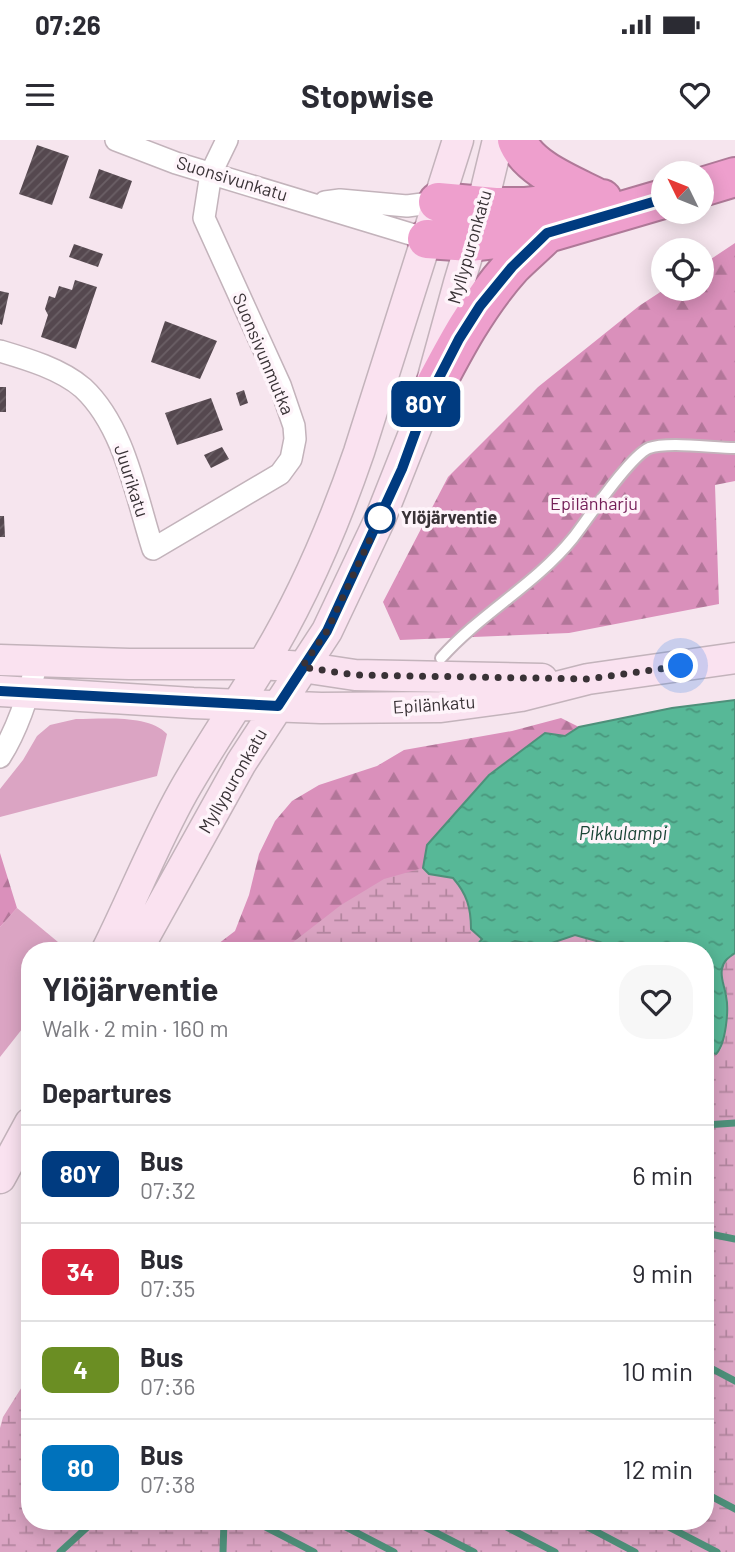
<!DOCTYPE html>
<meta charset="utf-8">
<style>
:root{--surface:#fff;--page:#f7f7f7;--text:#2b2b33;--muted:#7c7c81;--line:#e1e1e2}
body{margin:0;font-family:Barlow,sans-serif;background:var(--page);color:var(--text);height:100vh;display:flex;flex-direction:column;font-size:26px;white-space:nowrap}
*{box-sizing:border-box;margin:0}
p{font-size:23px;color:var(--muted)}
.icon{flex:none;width:38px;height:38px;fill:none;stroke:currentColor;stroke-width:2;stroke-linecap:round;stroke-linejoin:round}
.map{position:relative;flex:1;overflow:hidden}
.drawer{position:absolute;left:21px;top:802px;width:693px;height:588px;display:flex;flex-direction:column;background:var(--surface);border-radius:28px;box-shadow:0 4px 18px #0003}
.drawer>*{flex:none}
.badge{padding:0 14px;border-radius:10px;font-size:24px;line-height:46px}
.needle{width:46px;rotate:313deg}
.fabs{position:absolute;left:651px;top:21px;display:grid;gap:14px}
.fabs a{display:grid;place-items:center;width:63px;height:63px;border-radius:50%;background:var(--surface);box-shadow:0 4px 18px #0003;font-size:35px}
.you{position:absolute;width:35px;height:35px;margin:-18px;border:5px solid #fff;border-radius:50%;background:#1a73e8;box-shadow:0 0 0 10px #1a73e833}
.map>.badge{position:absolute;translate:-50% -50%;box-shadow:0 0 0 4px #fff}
h2{padding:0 21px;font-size:26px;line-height:63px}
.round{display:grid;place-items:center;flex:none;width:74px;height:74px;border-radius:28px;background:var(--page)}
.overview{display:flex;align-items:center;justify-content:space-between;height:119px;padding:0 21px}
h1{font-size:33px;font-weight:700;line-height:52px}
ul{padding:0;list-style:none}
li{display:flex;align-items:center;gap:21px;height:98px;padding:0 21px;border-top:2px solid var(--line)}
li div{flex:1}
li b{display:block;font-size:26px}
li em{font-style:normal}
li .badge{min-width:77px;font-weight:700;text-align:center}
.status{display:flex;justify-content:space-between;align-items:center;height:49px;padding:0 35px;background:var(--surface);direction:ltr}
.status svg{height:19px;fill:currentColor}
header{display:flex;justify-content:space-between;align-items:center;height:91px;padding:0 21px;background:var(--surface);font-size:32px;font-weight:700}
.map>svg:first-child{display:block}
.green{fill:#dba4c3}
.forest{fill:url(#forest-firs)}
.wetland{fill:url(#wetland-marsh)}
.water{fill:url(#water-ripples);stroke:#4e907a;stroke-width:2}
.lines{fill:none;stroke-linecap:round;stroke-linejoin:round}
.stream{stroke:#4e907a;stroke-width:7}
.building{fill:url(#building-hatch)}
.lane-casing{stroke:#c3b3bb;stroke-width:14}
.street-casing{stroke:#c3b3bb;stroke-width:24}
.secondary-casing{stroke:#c3b3bb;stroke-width:33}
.highway-casing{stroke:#af7998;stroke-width:42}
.lane{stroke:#fff;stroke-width:10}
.street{stroke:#fff;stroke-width:21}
.secondary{stroke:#fae2f0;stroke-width:30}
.highway{stroke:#ee9fcd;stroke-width:38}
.line-casing{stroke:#fff;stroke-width:16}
.line{stroke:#003b80;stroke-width:10}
.walk{stroke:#393236;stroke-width:7;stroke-dasharray:0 12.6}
.stop-dot{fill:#fff;stroke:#003b80;stroke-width:3.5}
.labels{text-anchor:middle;stroke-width:7;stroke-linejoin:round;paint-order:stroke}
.street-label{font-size:18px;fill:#393236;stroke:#fef4fa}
.park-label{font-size:18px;fill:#741e57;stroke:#fef4fa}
.stop-label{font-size:18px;font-weight:bold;fill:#393236;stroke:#fef4fa;text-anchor:start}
.water-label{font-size:19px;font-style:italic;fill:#1a4436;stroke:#fef4fa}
</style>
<div class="status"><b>07:26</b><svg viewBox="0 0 49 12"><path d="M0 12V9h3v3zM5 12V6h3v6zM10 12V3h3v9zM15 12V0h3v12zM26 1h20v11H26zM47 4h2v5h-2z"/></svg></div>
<header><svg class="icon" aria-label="menu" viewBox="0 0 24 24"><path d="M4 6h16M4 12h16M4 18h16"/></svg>Stopwise<svg class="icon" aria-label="heart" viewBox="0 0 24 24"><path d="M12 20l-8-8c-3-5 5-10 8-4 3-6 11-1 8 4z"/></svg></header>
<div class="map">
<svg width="735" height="1412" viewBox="0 0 735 1412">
<defs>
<pattern id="forest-firs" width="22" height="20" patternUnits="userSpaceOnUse" patternTransform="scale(1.75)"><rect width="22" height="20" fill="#da90bb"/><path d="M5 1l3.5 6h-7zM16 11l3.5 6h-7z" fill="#b27699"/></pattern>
<pattern id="wetland-marsh" width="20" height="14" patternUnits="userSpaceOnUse" patternTransform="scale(1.75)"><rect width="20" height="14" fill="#dba4c3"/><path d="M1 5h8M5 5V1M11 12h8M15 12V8" fill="none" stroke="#b3869f"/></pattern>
<pattern id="water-ripples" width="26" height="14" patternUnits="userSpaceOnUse" patternTransform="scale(1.75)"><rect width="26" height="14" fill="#57b897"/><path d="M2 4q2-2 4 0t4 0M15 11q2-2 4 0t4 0" fill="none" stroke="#49967c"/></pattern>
<pattern id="building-hatch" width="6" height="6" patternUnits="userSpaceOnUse" patternTransform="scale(1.75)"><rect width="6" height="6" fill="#55484f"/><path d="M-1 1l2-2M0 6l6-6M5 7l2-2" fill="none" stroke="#6b6066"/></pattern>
</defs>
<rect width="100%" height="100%" fill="#f6e5ee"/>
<path class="green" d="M 76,579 C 102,579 149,574 167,594 L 157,636 L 0,677 L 0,649 L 23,620 L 37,596 L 50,585 Z
M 17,768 L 64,807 L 63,810 L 30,810 L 30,879 L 0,917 L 0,787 Z"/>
<path class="forest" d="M 735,103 L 735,341 L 715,345 L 719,464 L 569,493 L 400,500 L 383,462 L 448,337 L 538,247 L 639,166 L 665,149 L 702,149 L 702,125 Z
M 561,578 L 579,587 L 565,596 L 545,593 L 489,634 L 427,705 L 482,799 L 473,810 L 184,810 L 187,807 L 214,807 L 235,791 L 249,755 L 259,714 L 275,681 L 292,661 L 319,645 L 377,626 L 404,610 L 512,591 Z
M 0,713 L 17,768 L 0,787 Z"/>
<path class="wetland" d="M 423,728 L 429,734 L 453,738 C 467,754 471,768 471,789 L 482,799 L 473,810 L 283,810 L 341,765 L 384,739 Z
M 575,795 L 600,802 L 616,810 L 494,810 L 515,801 L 543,806 Z
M 735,813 L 735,1412 L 0,1412 L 0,1288 L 3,1277 L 30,1234 L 30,1381 L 705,1381 L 705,911 L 716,914 L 721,909 C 725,894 729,874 727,858 C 724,837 714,829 735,813 Z"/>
<path class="water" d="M 735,560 L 735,813 C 729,817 723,821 722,829 C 720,838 725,847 726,856 C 729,869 726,904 716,914 L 705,911 L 705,810 L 616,810 L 600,802 L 575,795 L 543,806 L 515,801 L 494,810 L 473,810 L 482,799 L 471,789 C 471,768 467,754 453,738 L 429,734 L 423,728 L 427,705 L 489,635 L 545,593 L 565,596 L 579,587 L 672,568 Z"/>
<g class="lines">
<path class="stream" d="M 705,985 L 735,983
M 705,1093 L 735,1099
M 705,1225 L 735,1241
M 705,1353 L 735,1369
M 254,1381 L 314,1412
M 334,1381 L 394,1412
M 413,1381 L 474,1412
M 495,1381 L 555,1412
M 576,1381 L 635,1412
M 657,1381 L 717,1412
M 60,1412 L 94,1381
M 223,1412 L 224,1381"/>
</g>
<path class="building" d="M 37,5 L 69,16 L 52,65 L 19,54 Z
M 99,29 L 132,41 L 122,69 L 89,58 Z
M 74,104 L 103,114 L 98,127 L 69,117 Z
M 75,140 L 97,147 L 76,209 L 41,197 L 48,175 L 45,169 L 49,156 L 55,158 L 59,146 L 72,150 Z
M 0,151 L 9,153 L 2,185 L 0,184 Z
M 165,181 L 217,201 L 200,239 L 151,222 Z
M 0,247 L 6,247 L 6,272 L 0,272 Z
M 244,250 L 248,263 L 240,266 L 236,253 Z
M 211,258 L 223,290 L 177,305 L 165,273 Z
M 222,307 L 229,319 L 211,328 L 204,315 Z
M 0,376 L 4,376 L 5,397 L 0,397 Z"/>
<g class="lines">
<g class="lane-casing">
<path id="lane" d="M 441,518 C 481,473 535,445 573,398 C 587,380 630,316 649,308 C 668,301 713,308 735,308"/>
</g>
<g class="street-casing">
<path id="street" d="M 116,0 L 176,23 L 427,99
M 325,62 L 340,60 L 407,66 L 438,62
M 0,211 C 27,219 61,229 83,248 C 125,287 136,357 153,409 L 280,334 L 291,319 L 295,299 L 294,286 L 280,245 L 204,78 L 211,33 L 227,0
M 0,617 C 19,587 28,554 38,520"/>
</g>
<g class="secondary-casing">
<path id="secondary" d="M 0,520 L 129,524 L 262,524 L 302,527 L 355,535 L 542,539
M 0,551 L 193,563 L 321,568 L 441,567 L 521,556 L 588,539 L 735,518
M 107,810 C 133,758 155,702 183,652 C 208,608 236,567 262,525 C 303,458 334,385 359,312 L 458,0
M 137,810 L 241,623 L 327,491 L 380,379 L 426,263 L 459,143 L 482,66 L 498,0
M 0,1038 L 30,983"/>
</g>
<g class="highway-casing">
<path id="highway" d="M 517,0 C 528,29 572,45 599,59
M 702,47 L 735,37
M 438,62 L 495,67 L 526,67 L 602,59
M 427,99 L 471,102 L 547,93 L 663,59
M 426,263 C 451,215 475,167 512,126 C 523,115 536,104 547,93"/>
</g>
<use href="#lane" class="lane"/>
<use href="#street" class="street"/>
<use href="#secondary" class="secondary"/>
<use href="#highway" class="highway"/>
</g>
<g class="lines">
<g class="line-casing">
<path id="line" d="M 0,551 L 278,566 L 327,491 L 402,329 L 426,263 L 459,199 L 480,166 L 512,127 L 547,93 L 663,59"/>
</g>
<use href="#line" class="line"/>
<path class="walk" d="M 380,378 L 327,491 L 302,527 L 355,535 L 588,539 L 681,526"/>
</g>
<circle class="stop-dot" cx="380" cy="378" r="14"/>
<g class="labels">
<g class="street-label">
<text transform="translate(232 39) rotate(17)" y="6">Suonsivunkatu</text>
<text transform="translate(470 107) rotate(-74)" y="6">Myllypuronkatu</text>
<text transform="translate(263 214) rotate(67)" y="6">Suonsivunmutka</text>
<text transform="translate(131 341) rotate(72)" y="6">Juurikatu</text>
<text transform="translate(434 565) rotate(-4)" y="6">Epilänkatu</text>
<text transform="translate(233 641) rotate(-60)" y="6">Myllypuronkatu</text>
</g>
<g class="park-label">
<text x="594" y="370">Epilänharju</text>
</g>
<g class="stop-label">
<text x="401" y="384">Ylöjärventie</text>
</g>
<g class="water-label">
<text x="623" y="700">Pikkulampi</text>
</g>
</g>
</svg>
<div class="fabs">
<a><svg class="needle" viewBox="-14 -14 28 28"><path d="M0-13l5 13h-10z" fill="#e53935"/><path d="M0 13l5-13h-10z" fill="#7c7c81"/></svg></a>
<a><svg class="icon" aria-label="locate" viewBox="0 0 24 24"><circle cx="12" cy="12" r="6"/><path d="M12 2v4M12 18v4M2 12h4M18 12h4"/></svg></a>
</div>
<div class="you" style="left:681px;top:526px"></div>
<b class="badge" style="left:426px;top:264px;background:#003b80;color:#fff">80Y</b>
<section class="drawer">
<div class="overview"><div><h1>Ylöjärventie</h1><p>Walk · 2 min · 160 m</p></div><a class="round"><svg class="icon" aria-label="heart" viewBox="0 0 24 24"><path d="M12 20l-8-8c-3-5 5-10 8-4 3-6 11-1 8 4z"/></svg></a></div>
<h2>Departures</h2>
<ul>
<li><span class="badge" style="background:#003b80;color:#fff">80Y</span><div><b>Bus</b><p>07:32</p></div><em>6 min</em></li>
<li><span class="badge" style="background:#d7263d;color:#fff">34</span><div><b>Bus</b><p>07:35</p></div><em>9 min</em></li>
<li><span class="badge" style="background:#6b8e23;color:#fff">4</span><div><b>Bus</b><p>07:36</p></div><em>10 min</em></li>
<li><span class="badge" style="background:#0072bc;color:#fff">80</span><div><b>Bus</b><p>07:38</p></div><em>12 min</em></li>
</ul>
</section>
</div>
